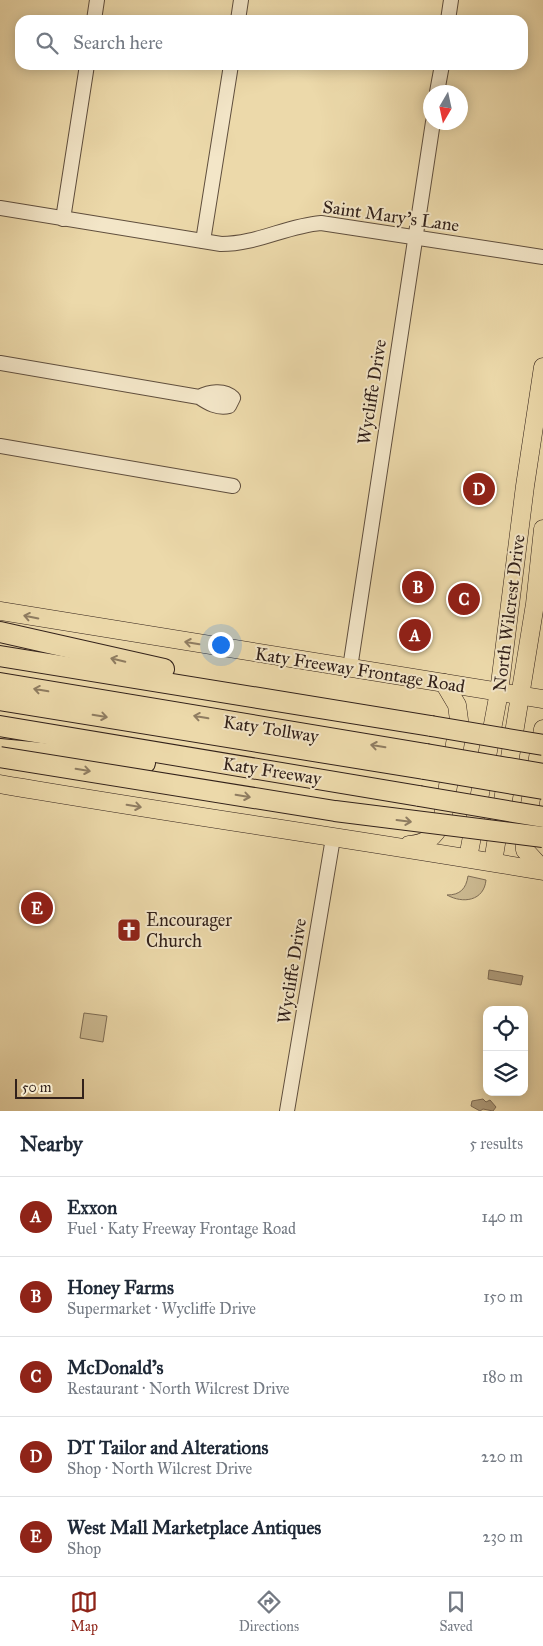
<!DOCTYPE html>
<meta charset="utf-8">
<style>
:root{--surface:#fff;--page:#f6f6f7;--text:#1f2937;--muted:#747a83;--line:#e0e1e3;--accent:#8f2418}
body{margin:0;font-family:"IM FELL Great Primer",serif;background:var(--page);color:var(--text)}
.controls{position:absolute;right:15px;bottom:15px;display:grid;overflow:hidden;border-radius:10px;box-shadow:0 2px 12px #0003}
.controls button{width:45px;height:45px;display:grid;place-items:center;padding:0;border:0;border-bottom:1px solid var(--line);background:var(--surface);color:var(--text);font:25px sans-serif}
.compass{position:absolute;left:423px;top:85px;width:45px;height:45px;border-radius:50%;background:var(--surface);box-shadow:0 2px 12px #0003;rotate:189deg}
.scale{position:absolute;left:15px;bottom:12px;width:69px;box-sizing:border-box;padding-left:5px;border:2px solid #32211a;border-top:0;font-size:14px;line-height:18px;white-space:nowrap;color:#32211a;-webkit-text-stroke:4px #f3e6c8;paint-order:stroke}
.you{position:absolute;left:220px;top:644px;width:18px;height:18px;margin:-12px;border:4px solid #fff;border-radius:50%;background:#1a73e8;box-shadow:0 0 0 8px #1a73e833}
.badge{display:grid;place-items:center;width:32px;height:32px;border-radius:50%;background:var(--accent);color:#fff;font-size:16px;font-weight:700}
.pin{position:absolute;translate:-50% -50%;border:2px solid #fff;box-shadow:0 1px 5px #0006}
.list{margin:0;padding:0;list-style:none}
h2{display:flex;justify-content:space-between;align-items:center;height:65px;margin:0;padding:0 20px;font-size:21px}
h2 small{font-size:16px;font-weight:400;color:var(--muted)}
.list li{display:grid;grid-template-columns:32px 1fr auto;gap:15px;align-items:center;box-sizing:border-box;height:80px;padding:0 20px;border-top:1px solid var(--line)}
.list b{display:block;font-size:19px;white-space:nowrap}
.list p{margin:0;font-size:16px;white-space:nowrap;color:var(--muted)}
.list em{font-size:16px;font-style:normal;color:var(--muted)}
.icon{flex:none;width:28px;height:28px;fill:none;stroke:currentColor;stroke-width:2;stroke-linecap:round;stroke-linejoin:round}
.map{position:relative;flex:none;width:543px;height:1111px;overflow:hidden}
.search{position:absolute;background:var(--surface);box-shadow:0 2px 12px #0003;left:15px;right:15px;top:15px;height:55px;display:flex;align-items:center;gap:12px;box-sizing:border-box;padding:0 18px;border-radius:15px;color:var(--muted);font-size:19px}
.sheet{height:465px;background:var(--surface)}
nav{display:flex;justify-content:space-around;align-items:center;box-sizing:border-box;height:70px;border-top:1px solid var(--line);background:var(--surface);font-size:14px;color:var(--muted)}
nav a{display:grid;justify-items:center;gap:2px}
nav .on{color:var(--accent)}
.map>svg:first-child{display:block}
.green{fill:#ccba92;stroke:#7f6e56}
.water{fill:#ad9a79;stroke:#7c6a53}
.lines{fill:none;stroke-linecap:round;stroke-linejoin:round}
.minor-casing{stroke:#604f3e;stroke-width:16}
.major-casing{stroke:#32211a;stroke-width:19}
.highway-casing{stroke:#32211a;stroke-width:22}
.minor{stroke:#f3e6c8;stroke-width:14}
.major{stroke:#ecd9aa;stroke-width:18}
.highway{stroke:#ecd9aa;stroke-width:20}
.highway-bridge-casing{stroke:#32211a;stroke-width:22;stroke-linecap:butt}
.highway-bridge{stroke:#ecd9aa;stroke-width:20}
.oneway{stroke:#8f7d62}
.labels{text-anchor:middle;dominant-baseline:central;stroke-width:4;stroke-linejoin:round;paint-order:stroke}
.street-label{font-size:18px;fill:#32211a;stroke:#f3e6c8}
.poi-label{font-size:18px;fill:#32211a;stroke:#f3e6c8;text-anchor:start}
</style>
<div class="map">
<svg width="543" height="1111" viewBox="0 0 543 1111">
<rect width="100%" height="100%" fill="#ecd9aa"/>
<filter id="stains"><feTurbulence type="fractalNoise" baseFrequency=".004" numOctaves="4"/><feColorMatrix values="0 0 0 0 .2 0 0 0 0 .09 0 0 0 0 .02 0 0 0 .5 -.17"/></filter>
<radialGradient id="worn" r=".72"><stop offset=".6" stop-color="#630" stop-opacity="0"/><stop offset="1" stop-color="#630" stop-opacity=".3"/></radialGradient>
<g class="green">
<path d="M468 876 486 880C484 901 463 904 447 895 460 895 466 889 468 876Z"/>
<polygon points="84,1013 107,1016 103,1042 80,1038"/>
</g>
<g class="water">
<polygon points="489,970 523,976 521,985 488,979"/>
<polygon points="483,1099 486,1102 490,1100 496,1107 493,1111 483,1109 480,1111 471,1106 472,1101"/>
</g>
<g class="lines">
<g class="minor-casing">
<g id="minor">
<polyline points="94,20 97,0"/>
<polyline points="238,20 241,0"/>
<polyline points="448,20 451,0"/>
<polyline points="437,92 442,65"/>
<path d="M0 208 221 244C257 244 286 226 321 223L543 257"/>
<polyline points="63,219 87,65"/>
<polyline points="203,241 231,65"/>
<path d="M0 363 199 397C208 403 218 409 229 406L233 398C224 389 209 392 199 397"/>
<polyline points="0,446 233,486"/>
<polyline points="350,668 433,122"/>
<polyline points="287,1111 333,838"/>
</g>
</g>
<g class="major-casing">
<g id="major">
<polyline points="0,611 543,699"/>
<polyline points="543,729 524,839 525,850 543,870"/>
<path d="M0 784C181 815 362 840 543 871"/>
<path d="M409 845C427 843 434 838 442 822L459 720 457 705 444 683"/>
<polyline points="468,858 499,692 525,486 543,367"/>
<polyline points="493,862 535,604 543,529"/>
</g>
</g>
<g class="highway-casing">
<g id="highway">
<polyline points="0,632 164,669"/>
<polyline points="0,656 431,726"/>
<polyline points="0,683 426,754"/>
<polyline points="0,700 424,769"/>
<polyline points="0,726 419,796"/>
<polyline points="0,749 145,763"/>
</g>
</g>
<use href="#minor" class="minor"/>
<use href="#major" class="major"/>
<use href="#highway" class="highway"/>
<g class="highway-bridge-casing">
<g id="highway-bridge">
<polyline points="431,726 543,745"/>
<polyline points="426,754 543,774"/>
<polyline points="0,757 335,811 543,837"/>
<polyline points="424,769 543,789"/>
<polyline points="419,796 543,817"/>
</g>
</g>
<use href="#highway-bridge" class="highway-bridge"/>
</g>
<defs><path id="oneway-shaft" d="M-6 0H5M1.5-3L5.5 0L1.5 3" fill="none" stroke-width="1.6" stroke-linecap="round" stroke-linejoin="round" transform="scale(1.25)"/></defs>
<g class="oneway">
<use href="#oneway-shaft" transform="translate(31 617) rotate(-169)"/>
<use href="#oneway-shaft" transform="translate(192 643) rotate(-171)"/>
<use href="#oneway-shaft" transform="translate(118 660) rotate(-167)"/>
<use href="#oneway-shaft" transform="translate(41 690) rotate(-170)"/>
<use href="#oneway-shaft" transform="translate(100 716) rotate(9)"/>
<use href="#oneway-shaft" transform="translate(201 717) rotate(-170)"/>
<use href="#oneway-shaft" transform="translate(378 746) rotate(-171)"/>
<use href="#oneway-shaft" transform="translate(83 770) rotate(9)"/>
<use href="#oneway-shaft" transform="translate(243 796) rotate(9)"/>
<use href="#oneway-shaft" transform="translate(134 806) rotate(9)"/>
<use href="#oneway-shaft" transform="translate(404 821) rotate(7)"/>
</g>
<defs>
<g id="church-square" transform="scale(1.25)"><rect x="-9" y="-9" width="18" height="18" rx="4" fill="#8f2418" stroke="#f3e6c8"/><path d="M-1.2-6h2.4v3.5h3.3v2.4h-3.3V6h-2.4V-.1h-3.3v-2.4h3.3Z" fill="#fff"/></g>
</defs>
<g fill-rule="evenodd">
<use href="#church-square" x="129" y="930"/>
</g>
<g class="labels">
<g class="street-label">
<text transform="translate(391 216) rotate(8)">Saint Mary's Lane</text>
<text transform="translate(372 392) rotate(-81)">Wycliffe Drive</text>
<text transform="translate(509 613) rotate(-83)">North Wilcrest Drive</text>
<text transform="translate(360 670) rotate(9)">Katy Freeway Frontage Road</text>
<text transform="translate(271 729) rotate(9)">Katy Tollway</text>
<text transform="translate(272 771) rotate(9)">Katy Freeway</text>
<text transform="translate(292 971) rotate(-81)">Wycliffe Drive</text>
</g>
<g class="poi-label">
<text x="146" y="920">Encourager<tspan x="146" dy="21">Church</tspan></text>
</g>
</g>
<rect width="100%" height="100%" filter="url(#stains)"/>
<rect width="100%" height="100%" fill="url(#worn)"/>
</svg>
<div class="controls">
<button><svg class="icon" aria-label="locate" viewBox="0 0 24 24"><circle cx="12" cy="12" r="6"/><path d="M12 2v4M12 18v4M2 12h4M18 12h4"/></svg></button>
<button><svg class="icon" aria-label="layers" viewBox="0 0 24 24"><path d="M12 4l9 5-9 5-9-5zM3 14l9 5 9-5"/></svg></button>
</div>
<svg class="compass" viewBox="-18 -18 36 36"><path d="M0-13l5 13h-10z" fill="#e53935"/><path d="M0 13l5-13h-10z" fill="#747a83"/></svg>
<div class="scale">50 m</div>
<div class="you"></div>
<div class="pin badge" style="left:415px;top:635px">A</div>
<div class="pin badge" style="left:418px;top:587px">B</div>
<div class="pin badge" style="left:464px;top:599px">C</div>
<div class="pin badge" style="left:479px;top:489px">D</div>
<div class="pin badge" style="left:37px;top:908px">E</div>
<div class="search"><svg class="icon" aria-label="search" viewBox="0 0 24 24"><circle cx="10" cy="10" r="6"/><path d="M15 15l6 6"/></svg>Search here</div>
</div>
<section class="sheet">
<h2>Nearby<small>5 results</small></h2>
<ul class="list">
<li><span class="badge">A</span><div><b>Exxon</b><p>Fuel · Katy Freeway Frontage Road</p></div><em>140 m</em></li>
<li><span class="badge">B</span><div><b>Honey Farms</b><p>Supermarket · Wycliffe Drive</p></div><em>150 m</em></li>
<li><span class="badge">C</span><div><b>McDonald's</b><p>Restaurant · North Wilcrest Drive</p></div><em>180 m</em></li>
<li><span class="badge">D</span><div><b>DT Tailor and Alterations</b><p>Shop · North Wilcrest Drive</p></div><em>220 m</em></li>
<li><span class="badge">E</span><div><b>West Mall Marketplace Antiques</b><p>Shop</p></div><em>230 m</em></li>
</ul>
</section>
<nav>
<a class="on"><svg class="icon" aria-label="map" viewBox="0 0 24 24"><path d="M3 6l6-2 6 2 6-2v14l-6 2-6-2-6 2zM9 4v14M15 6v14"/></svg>Map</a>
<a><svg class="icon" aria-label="directions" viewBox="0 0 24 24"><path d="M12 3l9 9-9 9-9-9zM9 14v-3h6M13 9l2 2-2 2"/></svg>Directions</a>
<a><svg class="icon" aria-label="saved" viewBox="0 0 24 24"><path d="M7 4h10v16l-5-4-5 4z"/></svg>Saved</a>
</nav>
